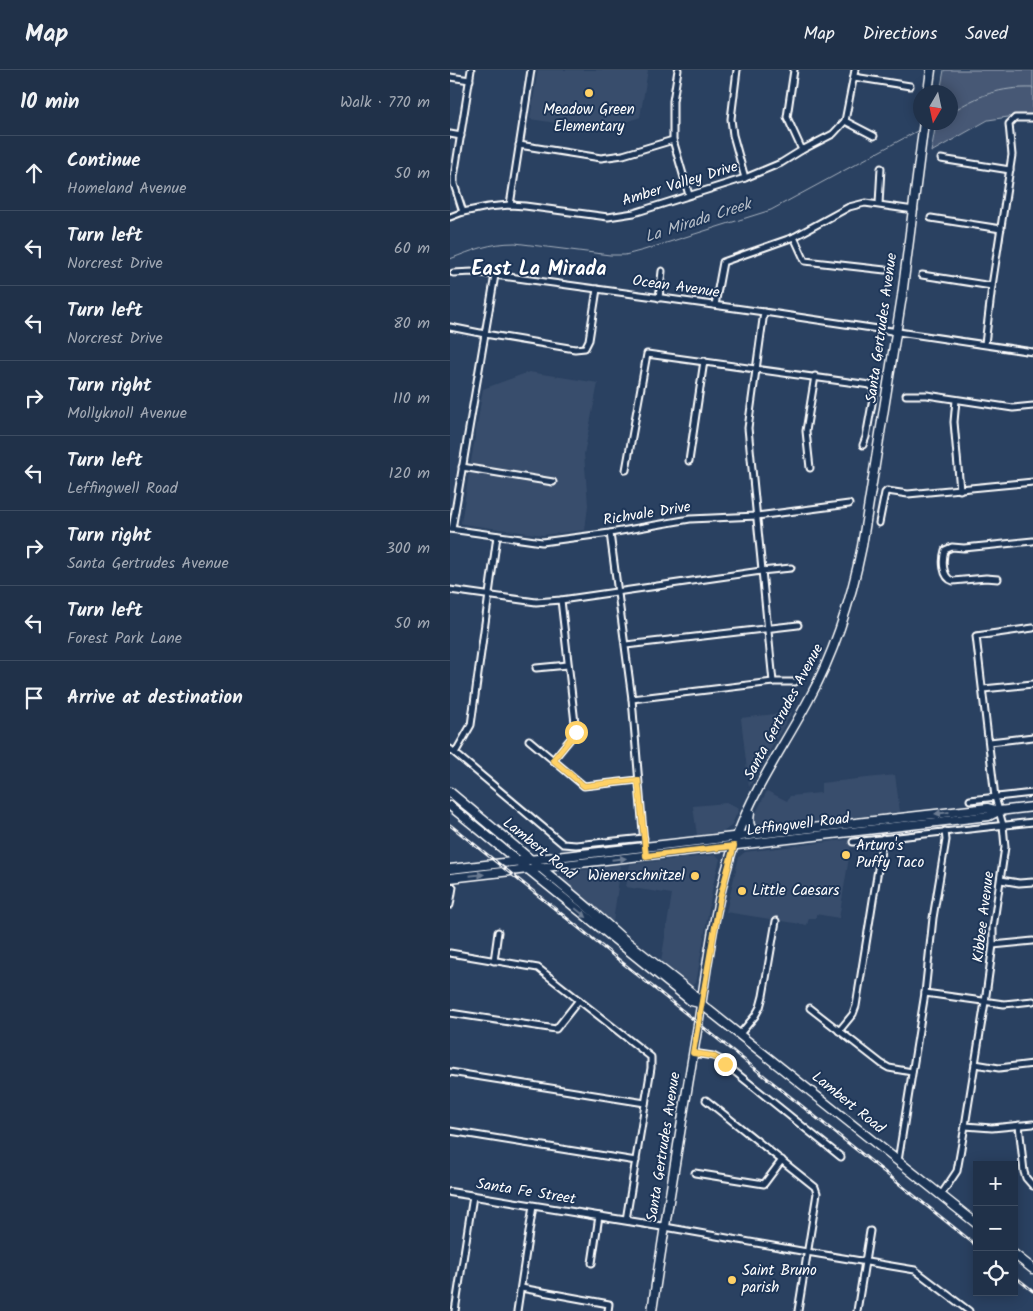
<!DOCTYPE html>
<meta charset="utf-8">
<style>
:root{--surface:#203149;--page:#283950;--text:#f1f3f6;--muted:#a2a9b4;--line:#3d4c61}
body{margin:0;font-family:Kalam,sans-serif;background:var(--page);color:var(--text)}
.controls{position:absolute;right:15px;bottom:15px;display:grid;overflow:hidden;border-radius:0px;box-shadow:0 2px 12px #0003}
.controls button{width:45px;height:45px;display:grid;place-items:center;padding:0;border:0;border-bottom:1px solid var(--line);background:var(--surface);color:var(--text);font:25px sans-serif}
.compass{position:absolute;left:463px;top:15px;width:45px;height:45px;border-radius:50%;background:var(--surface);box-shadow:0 2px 12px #0003;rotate:189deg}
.stop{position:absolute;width:15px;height:15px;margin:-11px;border:4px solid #ffd166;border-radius:50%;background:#fff}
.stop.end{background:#ffd166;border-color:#fff;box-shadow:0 1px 5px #0008}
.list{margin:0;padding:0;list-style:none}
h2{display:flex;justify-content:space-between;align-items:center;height:65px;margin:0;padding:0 20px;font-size:21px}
h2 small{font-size:16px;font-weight:400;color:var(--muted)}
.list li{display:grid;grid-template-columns:32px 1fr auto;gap:15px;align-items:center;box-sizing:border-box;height:75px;padding:0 20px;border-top:1px solid var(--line)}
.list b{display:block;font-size:19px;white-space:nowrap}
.list p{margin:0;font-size:16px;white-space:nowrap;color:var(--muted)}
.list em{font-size:16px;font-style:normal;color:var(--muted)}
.icon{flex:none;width:28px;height:28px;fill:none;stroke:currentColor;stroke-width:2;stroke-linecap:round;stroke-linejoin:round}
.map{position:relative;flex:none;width:583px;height:1241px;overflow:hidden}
header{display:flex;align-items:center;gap:30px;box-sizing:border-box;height:70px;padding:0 25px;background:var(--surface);border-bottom:1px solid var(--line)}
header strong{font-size:24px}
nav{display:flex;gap:28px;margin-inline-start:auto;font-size:18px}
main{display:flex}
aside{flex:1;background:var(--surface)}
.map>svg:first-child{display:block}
.built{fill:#394e6c}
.green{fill:#465975;stroke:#a2acba}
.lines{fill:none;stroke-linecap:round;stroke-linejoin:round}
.stream{stroke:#a7b1be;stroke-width:1}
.minor-casing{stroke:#fff;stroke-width:9}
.tertiary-casing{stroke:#fff;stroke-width:10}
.secondary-casing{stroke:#fff;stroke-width:11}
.minor{stroke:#1d3557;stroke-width:5}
.tertiary{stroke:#1d3557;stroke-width:6}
.secondary{stroke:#1d3557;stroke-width:8}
.rail-casing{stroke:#fff;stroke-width:3}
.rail{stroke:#1d3557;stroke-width:1;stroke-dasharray:4;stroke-linecap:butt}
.oneway{fill:#6c7c92}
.route{stroke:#ffd166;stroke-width:6}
.poi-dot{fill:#ffd166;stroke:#1d3557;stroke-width:2}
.labels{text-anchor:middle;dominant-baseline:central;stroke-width:4;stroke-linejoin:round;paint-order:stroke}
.poi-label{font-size:15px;fill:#fff;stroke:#1d3557;text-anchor:start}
.street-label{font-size:15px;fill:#fff;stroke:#1d3557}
.water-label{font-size:16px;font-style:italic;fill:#b6bec8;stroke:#1d3557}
.district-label{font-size:20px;font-weight:bold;fill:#fff;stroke:#1d3557}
</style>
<header>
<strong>Map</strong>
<nav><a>Map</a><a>Directions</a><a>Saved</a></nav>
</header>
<main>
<aside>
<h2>10 min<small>Walk · 770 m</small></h2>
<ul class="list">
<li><svg class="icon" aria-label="ahead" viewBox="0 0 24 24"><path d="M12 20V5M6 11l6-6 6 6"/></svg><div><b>Continue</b><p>Homeland Avenue</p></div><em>50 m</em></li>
<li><svg class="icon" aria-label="left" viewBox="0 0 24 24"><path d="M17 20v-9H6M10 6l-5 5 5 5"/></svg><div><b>Turn left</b><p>Norcrest Drive</p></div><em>60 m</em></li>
<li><svg class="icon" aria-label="left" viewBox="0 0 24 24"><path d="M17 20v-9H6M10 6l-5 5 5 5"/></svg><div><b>Turn left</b><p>Norcrest Drive</p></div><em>80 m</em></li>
<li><svg class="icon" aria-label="right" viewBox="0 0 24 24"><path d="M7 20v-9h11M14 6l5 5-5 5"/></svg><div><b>Turn right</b><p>Mollyknoll Avenue</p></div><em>110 m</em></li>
<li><svg class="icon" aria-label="left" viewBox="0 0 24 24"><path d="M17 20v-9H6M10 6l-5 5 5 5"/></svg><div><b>Turn left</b><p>Leffingwell Road</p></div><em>120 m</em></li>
<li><svg class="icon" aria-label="right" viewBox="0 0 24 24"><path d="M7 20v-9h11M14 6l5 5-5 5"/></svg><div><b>Turn right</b><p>Santa Gertrudes Avenue</p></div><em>300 m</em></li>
<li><svg class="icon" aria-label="left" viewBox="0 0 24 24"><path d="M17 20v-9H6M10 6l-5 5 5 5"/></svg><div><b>Turn left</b><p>Forest Park Lane</p></div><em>50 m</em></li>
<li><svg class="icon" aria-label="arrive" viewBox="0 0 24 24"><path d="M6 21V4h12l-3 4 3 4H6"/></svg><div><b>Arrive at destination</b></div></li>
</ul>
</aside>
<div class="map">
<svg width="583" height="1241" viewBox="0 0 583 1241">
<rect width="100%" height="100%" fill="#2a4161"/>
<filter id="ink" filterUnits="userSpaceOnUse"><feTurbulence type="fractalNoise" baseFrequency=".02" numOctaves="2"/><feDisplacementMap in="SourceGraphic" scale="10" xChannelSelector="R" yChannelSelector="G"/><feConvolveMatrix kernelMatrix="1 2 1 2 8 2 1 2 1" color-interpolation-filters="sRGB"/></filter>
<g filter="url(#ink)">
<g class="built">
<polygon points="88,0 198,0 190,47 159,58 120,53 120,55 80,49"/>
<polygon points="79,302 148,313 134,384 138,435 135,460 93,465 13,454 11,453 33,319"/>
<polygon points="342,642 299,717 291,648"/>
<polygon points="445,705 450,742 307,758 303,755 302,751 317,721 337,731 340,726 371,723 371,713"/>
<polygon points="277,733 289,739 281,756 273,762 247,765 243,736"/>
<polygon points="402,769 389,848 366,844 366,848 359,848 357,855 276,842 289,787 295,782"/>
<polygon points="266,785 270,789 263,815 246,913 240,916 211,892 222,824 176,817 180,794"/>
<polygon points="171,795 163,852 113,811 116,802"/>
</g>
<polygon class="green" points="494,0 583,0 583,47 565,46 538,50 481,82 486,53 500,52 500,22 490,22"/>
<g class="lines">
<g class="stream">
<path d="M500 43C529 25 549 17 583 18"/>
<polyline points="477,56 483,52"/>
<path d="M0 189C23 180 40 173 65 173L160 185H175L194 180 321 140 469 60"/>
</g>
<g class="minor-casing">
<g id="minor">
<polyline points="228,0 223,31 223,70 239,125"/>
<polyline points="287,0 281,49 283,65 295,108"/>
<polyline points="344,0 337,47 352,80"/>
<polyline points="0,7 20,10"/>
<polyline points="404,7 460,16"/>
<polyline points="395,51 405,0"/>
<polyline points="395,51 424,66"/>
<polyline points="0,64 11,66"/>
<polyline points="69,75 151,88 173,85 223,70"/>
<polyline points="491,89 560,100"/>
<polyline points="429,134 431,98"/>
<polyline points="60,135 81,0"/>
<polyline points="13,142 4,114 4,107 21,0"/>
<polyline points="0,147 13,142 38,137 60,135 75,136 158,147 184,143 295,108 331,93 352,80 383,64 395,51"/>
<polyline points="481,148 551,159"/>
<polyline points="344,167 355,191 435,200"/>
<polyline points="3,203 23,202 314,242 583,282"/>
<polyline points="472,205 542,216"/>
<polyline points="209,228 212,201"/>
<polyline points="265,235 273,192 344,167 399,137 415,133 464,140"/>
<polyline points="314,242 298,358 323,612"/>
<polyline points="0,257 35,264 125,279 135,278 139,270 147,219"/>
<polyline points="535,274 542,216 562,85 559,54 565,48 583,48"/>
<polyline points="456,325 477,325 563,338 583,336"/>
<polyline points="506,330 504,352 510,420"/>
<polyline points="239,391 254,291"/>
<polyline points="12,397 103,412"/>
<polyline points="360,398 356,361 365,306"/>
<polyline points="176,400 197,284 420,315 423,318 424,323 416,367 413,375"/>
<polyline points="429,453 435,423 437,421 458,424 583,412"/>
<polyline points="0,459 92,472 160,463 240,449 307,446 399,434"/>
<polyline points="2,459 45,205"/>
<polyline points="160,463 182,629 195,786"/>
<path d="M548 509 536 508 503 511C492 508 492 490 495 480L502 477 514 478 583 471"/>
<polyline points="0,520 86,532 111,530 311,501 341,498"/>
<polyline points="176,575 348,555"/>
<polyline points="86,598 118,595"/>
<polyline points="533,619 583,614"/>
<polyline points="182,629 323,612 345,612"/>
<polyline points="79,670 134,716 188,710"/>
<polyline points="540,672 583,667"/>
<polyline points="0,679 113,774 126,775 194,768"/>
<polyline points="5,683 21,655 47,466"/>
<polyline points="103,690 126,662 111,530"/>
<polyline points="520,730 583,723"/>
<polyline points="403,772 583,752"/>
<polyline points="551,810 569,813 583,812"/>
<polyline points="0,817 3,817 0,835"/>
<polyline points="543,875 583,871"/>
<polyline points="0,883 88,898 201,987 201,998 176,1150"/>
<polyline points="44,891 48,862"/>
<polyline points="475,923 554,934 583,931"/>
<polyline points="360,938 432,994 439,998 462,1002"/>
<polyline points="0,943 106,959 129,930"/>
<polyline points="389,961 403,944 406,936 433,768"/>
<polyline points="290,964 305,946 310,937 313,926 326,851"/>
<polyline points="243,983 263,986 269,989 391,1087"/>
<polyline points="525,994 549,998 583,994"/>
<polyline points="0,1002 195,1033"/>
<polyline points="256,1030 365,1117 367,1123 348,1241"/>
<polyline points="569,1055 574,1102 576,1108 583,1116"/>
<polyline points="515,1056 542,1058 583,1054"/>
<polyline points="0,1061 186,1091"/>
<polyline points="448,1091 475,923 483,848 496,770 495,761"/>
<polyline points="245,1103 314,1114 332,1090"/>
<polyline points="491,1125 507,1101 515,1056 535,932 543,875 543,858 555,777 553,755 545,727 526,566 583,558"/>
<polyline points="215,1157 357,1182 465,1200 519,1241"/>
<polyline points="142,1193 149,1146"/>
<polyline points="71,1218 159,1234 158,1241"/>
<polyline points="5,1241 23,1126"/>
<polyline points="67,1241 83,1136"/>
<polyline points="407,1241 420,1161"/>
</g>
</g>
<g class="tertiary-casing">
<polyline id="tertiary" points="0,1122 215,1157"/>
</g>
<g class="secondary-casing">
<g id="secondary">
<polyline points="478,22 481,0"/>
<polyline points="0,722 141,840 171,867 242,923 251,934 527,1154"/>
<polyline points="0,736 241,931 249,933"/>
<path d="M300 743C298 753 299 761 310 763"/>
<polyline points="0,799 538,738 549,741 583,737"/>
<polyline points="0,808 539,746 549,741"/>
<polyline points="564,1184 583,1199"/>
<path d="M202 1241C216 1146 232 1050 248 955 258 892 265 827 287 766 304 718 334 676 358 631 385 582 401 531 412 476L452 226 474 52"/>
</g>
</g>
<use href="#minor" class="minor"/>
<use href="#tertiary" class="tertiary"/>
<use href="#secondary" class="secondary"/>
<g class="rail-casing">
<g id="rail">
<polyline points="0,755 527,1176"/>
<polyline points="564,1206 583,1221"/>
</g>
</g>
<use href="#rail" class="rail"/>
</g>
<defs><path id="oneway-solid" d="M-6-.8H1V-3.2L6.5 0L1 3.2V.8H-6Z" transform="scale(1.25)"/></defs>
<g class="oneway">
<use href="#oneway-solid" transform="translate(492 743) rotate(173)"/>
<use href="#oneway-solid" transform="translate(169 789) rotate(-6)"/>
<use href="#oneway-solid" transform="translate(27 805) rotate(-6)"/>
<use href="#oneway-solid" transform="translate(131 843) rotate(39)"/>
</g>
</g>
<g class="lines" filter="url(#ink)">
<polyline class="route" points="126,662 103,690 134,716 188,710 196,786 284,776 270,828 243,983 263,986 275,994"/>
</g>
<g class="poi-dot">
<circle cx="139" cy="23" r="5"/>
<circle cx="396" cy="785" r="5"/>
<circle cx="245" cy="806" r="5"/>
<circle cx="292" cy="821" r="5"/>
<circle cx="282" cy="1210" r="5"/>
</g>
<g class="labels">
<g class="poi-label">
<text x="139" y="40" text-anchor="middle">Meadow Green<tspan x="139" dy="17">Elementary</tspan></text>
<text x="406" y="776">Arturo's<tspan x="406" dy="17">Puffy Taco</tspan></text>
<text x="235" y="806" text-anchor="end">Wienerschnitzel</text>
<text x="302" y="821">Little Caesars</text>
<text x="292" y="1201">Saint Bruno<tspan x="292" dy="17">parish</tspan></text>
</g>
<g class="street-label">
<text transform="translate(230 114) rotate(-17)">Amber Valley Drive</text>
<text transform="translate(226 217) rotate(8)">Ocean Avenue</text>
<text transform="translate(432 258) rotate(-82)">Santa Gertrudes Avenue</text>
<text transform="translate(197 444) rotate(-9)">Richvale Drive</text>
<text transform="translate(334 642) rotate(-62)">Santa Gertrudes Avenue</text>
<text transform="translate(348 755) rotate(-7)">Leffingwell Road</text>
<text transform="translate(89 779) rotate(39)">Lambert Road</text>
<text transform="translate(534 847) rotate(-83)">Kibbee Avenue</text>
<text transform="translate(398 1033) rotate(39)">Lambert Road</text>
<text transform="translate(214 1077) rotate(-81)">Santa Gertrudes Avenue</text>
<text transform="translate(76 1122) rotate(9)">Santa Fe Street</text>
</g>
<g class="water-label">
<text transform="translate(248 151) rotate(-18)">La Mirada Creek</text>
</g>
<g class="district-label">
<text x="89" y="200">East La Mirada</text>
</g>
</g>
</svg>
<div class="controls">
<button>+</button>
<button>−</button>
<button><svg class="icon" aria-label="locate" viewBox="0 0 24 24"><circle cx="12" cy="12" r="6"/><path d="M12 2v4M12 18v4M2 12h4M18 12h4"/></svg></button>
</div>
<svg class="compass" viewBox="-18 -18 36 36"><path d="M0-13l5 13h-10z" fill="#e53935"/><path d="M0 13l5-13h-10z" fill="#a2a9b4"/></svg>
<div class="stop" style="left:126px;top:662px"></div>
<div class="stop end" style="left:275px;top:994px"></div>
</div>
</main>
